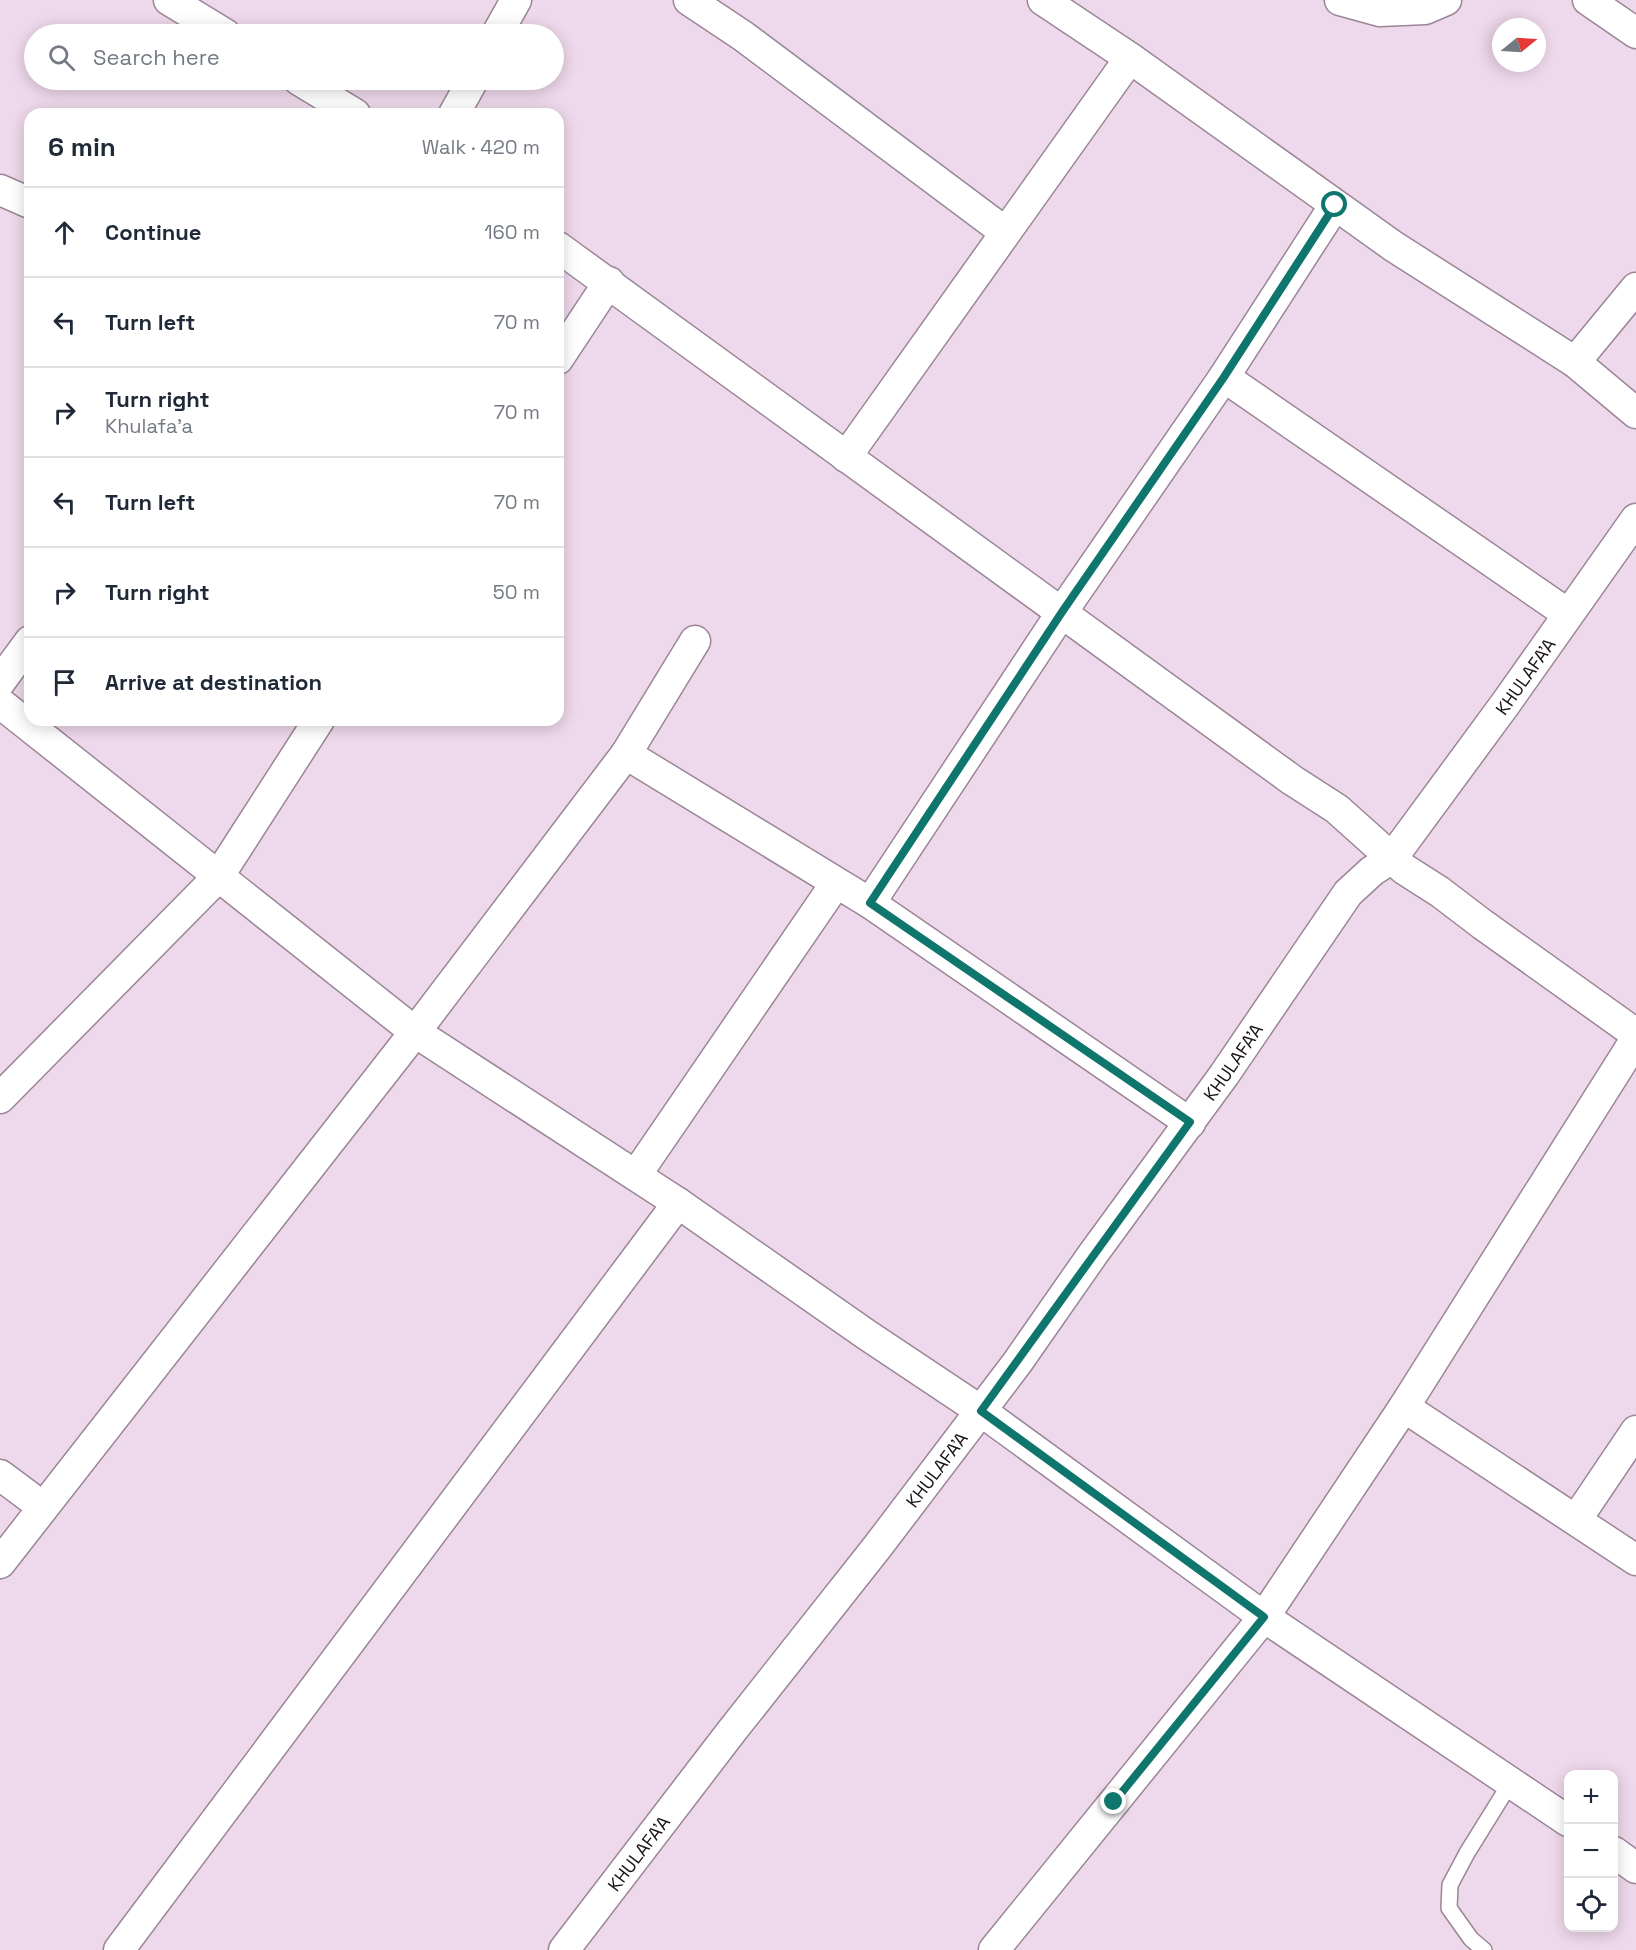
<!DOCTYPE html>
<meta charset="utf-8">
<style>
:root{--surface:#fff;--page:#f2f2f3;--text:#1f2937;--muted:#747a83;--line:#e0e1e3}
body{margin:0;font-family:"Space Grotesk",sans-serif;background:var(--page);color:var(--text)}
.controls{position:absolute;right:18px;bottom:18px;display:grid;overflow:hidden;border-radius:12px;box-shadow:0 3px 15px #0003}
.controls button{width:54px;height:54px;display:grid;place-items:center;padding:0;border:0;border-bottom:2px solid var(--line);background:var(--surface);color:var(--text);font:30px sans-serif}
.compass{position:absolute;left:1492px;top:18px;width:54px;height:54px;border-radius:50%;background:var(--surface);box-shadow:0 3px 15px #0003;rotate:72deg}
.stop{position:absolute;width:18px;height:18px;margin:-14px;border:4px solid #0f766e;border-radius:50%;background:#fff}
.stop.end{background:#0f766e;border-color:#fff;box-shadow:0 2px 6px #0008}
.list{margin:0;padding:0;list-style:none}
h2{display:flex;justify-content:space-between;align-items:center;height:78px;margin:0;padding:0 24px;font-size:26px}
h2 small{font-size:20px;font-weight:400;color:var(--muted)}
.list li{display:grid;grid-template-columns:39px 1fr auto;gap:18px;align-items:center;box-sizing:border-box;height:90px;padding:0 24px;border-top:2px solid var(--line)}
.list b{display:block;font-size:22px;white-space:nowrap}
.list p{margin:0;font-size:20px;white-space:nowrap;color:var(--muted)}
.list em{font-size:20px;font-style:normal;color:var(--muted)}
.icon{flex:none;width:33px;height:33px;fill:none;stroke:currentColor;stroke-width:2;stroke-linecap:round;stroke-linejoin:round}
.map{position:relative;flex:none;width:1636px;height:1950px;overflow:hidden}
.search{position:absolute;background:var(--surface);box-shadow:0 3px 15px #0003;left:24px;top:24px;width:540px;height:66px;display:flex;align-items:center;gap:15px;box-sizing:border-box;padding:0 21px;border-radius:33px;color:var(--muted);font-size:22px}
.panel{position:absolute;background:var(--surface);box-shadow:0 3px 15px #0003;left:24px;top:108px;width:540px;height:618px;border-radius:18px}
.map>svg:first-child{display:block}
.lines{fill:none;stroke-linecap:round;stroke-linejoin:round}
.lane-casing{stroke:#9a8697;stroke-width:18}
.street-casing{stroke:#9a8697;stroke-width:33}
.lane{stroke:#fff;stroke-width:15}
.street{stroke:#fff;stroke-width:30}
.route{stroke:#0f766e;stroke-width:8}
.labels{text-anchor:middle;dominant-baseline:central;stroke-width:5;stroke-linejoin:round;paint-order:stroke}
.street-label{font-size:18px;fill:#1b131a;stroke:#fbe5f8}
</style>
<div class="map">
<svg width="1636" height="1950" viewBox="0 0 1636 1950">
<rect width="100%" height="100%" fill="#eed8eb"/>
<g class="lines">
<g class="lane-casing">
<polyline id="lane" points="1484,1950 1471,1939 1449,1908 1450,1885 1467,1853 1511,1782"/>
</g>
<g class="street-casing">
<g id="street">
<polyline points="169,0 225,34"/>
<polyline points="689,0 743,36 1005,232"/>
<polyline points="1043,0 1130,58 1393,246 1575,362 1636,413"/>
<polyline points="1340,0 1380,11 1425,9 1446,0"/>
<polyline points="1588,0 1636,33"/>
<polyline points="497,34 516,0"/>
<polyline points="299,80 355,114"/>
<polyline points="454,114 473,80"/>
<polyline points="0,190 30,203"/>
<polyline points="558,247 1292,780 1337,809 1404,869 1440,892 1482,924 1636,1034"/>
<polyline points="558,359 609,282"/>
<polyline points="1575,362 1636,288"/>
<polyline points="1224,377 1568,614"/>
<polyline points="846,457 1130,58"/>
<polyline points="0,682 30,641"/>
<polyline points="0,703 415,1032 678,1203 867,1335 981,1411 1264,1617 1568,1821"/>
<polyline points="626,754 870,903 1190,1123"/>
<polyline points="870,903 1062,612 1224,377 1335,205"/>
<polyline points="0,1098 218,877 319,720"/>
<polyline points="636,1175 836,883"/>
<polyline points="1404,1407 1636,1560"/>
<polyline points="0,1475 43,1507"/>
<polyline points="1576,1520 1636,1431"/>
<polyline points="0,1563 415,1032 626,754 695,641"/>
<polyline points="1614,1852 1636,1868"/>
<polyline points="119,1950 678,1203"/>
<path id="s1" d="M564 1950 731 1732 878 1546 1017 1363 1093 1254 1224 1075 1348 893 1372 871 1392 858 1506 703 1636 519"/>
<polyline points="994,1950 1264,1617 1404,1407 1636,1039"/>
</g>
</g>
<use href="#lane" class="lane"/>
<use href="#street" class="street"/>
</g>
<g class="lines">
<polyline class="route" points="1114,1802 1264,1617 981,1411 1190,1122 870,903 1062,612 1224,377 1335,205"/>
</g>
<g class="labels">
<g class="street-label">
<text stroke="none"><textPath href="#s1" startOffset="1598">KHULAFA'A</textPath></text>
<text stroke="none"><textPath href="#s1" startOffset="1112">KHULAFA'A</textPath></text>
<text stroke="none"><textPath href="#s1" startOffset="608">KHULAFA'A</textPath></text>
<text stroke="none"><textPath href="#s1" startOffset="122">KHULAFA'A</textPath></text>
</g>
</g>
</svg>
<div class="controls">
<button>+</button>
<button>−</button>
<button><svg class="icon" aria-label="locate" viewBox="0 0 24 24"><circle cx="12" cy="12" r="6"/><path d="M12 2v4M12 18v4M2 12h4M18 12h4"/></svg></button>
</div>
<svg class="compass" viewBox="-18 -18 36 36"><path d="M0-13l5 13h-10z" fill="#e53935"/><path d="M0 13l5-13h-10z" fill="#747a83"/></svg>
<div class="stop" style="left:1335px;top:205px"></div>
<div class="stop end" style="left:1114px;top:1802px"></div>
<div class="search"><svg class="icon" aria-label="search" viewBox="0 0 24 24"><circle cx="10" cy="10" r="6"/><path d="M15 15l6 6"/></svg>Search here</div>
<section class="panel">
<h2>6 min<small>Walk · 420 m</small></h2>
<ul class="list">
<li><svg class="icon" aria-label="ahead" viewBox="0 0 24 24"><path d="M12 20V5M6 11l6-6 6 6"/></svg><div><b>Continue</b></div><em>160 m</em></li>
<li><svg class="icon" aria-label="left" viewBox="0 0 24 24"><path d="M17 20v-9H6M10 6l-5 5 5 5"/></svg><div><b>Turn left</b></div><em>70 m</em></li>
<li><svg class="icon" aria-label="right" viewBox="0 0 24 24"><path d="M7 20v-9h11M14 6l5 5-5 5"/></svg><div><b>Turn right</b><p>Khulafa'a</p></div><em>70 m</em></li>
<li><svg class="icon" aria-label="left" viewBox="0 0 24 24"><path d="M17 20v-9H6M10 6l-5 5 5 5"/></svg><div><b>Turn left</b></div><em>70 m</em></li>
<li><svg class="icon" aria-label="right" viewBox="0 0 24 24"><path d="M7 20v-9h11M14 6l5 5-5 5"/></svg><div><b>Turn right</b></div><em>50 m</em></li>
<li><svg class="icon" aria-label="arrive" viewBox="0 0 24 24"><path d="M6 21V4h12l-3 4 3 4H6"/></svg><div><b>Arrive at destination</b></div></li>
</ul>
</section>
</div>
